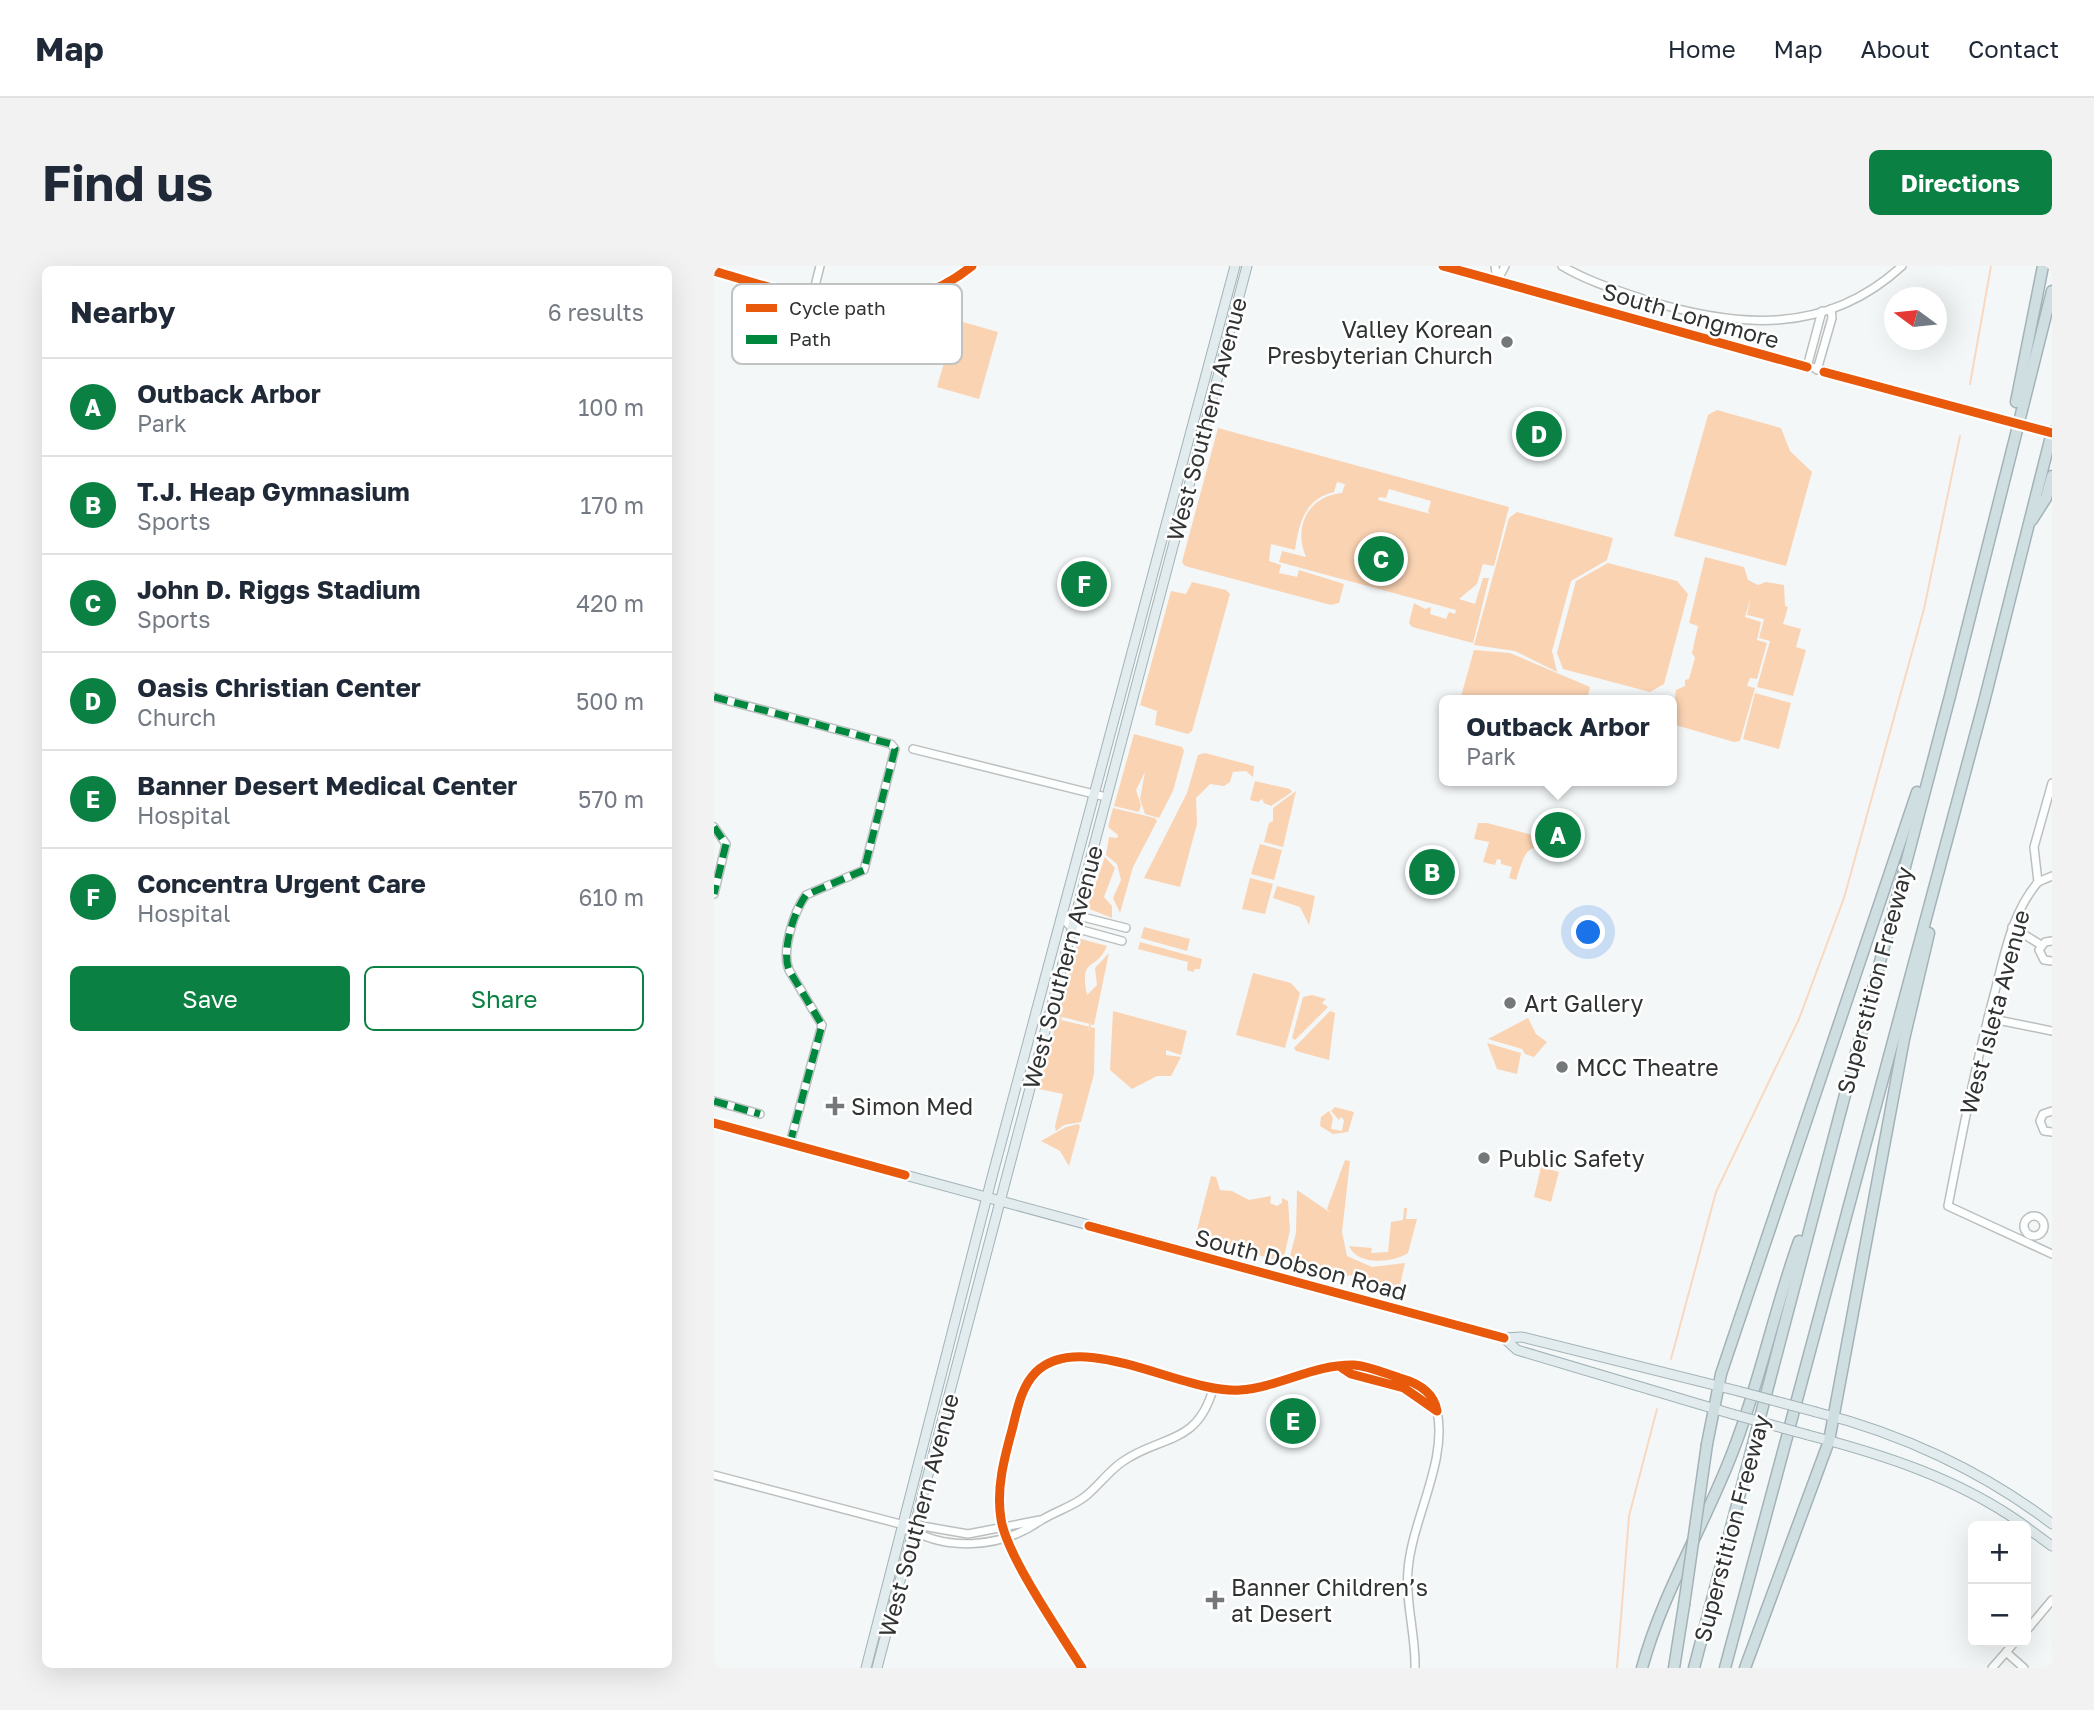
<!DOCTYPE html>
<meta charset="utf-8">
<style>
:root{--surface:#fff;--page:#f2f2f3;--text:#1f2937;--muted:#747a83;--line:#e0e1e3;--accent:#0b8043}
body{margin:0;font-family:"Golos Text",sans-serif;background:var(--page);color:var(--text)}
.controls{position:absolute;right:21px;bottom:21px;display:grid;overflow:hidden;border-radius:10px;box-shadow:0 7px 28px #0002}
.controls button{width:63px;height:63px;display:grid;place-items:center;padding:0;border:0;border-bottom:2px solid var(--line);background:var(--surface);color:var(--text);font:35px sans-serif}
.compass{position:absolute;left:1170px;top:21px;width:63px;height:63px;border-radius:50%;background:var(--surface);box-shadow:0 7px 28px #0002;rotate:285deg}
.you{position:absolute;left:875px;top:667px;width:24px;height:24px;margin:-18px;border:5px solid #fff;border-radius:50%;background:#1a73e8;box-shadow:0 0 0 10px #1a73e833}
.badge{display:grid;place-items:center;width:46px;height:46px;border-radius:50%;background:var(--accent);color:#fff;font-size:23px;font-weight:700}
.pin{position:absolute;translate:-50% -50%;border:4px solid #fff;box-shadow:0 2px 7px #0006}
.popup{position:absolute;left:725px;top:429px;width:238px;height:91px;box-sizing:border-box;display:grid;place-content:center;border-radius:10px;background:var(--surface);filter:drop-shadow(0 2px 5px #0005);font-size:23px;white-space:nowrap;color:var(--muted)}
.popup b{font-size:26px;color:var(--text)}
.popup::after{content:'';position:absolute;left:50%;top:100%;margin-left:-14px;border:14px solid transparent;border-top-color:var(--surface)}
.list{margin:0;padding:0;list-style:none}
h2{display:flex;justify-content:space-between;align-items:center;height:91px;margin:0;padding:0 28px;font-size:30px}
h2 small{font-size:23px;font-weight:400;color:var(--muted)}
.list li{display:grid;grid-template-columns:46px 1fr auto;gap:21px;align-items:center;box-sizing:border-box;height:98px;padding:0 28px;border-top:2px solid var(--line)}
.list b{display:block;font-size:26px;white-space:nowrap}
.list p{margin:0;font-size:23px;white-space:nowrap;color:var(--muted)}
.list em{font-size:23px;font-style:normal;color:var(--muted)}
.actions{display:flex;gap:14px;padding:21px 28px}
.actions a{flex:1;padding:16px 0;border:2px solid var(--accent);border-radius:10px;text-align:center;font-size:24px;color:var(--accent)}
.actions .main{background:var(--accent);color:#fff}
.map{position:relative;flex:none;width:1338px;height:1402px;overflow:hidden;border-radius:10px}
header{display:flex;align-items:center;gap:42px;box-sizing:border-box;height:98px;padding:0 35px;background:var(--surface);border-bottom:2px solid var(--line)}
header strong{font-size:33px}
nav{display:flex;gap:38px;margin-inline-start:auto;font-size:24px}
.intro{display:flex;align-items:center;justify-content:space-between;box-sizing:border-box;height:168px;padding:0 42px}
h1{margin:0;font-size:49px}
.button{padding:18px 32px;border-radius:10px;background:var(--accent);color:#fff;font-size:24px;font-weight:700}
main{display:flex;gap:42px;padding:0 42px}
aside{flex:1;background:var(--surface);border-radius:10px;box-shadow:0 7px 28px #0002}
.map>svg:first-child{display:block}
.green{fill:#fad3b3;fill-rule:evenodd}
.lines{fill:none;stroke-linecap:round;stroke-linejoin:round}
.stream{stroke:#f8d9c0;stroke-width:2}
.minor-casing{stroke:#bcbfbf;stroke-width:10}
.major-casing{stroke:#a2b3b7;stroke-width:11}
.highway-casing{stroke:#a2b3b7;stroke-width:13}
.minor{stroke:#fdfefe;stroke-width:7}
.major{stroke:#e2ebed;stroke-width:9}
.highway{stroke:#cfdee1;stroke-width:10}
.minor-bridge-casing{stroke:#bcbfbf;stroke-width:10;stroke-linecap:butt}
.major-bridge-casing{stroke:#a2b3b7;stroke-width:11;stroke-linecap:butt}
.highway-bridge-casing{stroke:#a2b3b7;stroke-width:13;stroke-linecap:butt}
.minor-bridge{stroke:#fdfefe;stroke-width:7}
.major-bridge{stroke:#e2ebed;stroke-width:9}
.highway-bridge{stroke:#cfdee1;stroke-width:10}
.quiet{stroke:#00873e;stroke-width:7;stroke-dasharray:14 7;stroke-linecap:butt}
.cycleway-casing{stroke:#fff;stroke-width:13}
.cycleway{stroke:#e8590c;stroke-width:9}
.poi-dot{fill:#757878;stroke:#fff;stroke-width:2.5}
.labels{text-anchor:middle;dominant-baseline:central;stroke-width:5;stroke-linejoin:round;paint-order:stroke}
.street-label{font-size:23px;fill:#313333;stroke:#fff}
.poi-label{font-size:23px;fill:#313333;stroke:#fff;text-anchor:start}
.key{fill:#fff;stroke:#c1c2c2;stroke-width:2}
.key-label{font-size:19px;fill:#313333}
</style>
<header>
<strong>Map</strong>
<nav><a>Home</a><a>Map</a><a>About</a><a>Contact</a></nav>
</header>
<div class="intro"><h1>Find us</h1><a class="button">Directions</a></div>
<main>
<aside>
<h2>Nearby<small>6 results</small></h2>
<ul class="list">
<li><span class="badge">A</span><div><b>Outback Arbor</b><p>Park</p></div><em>100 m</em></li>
<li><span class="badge">B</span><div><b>T.J. Heap Gymnasium</b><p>Sports</p></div><em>170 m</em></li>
<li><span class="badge">C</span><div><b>John D. Riggs Stadium</b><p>Sports</p></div><em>420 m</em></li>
<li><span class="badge">D</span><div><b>Oasis Christian Center</b><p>Church</p></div><em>500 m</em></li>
<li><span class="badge">E</span><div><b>Banner Desert Medical Center</b><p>Hospital</p></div><em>570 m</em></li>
<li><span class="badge">F</span><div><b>Concentra Urgent Care</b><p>Hospital</p></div><em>610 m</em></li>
</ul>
<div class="actions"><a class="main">Save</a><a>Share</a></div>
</aside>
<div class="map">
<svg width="1338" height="1402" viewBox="0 0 1338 1402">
<rect width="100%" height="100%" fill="#f4f7f8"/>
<g class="green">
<polygon points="242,54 284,66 265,133 223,121"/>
<polygon points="1003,144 1067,162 1076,185 1098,206 1072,300 960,270 994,149"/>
<path d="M504 162 795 241 780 300 769 298 763 318 745 333 761 338 769 312H775L759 377 698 361 695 357 700 337 711 343 717 341 716 348 732 353 735 346 741 348 742 344 565 296 568 285 592 291C579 261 594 230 628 227L631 218 623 216 620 226C590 233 585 258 581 284L557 278 555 295 567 299 565 307 583 311 585 304 630 318 625 337 617 339 471 300 468 296ZM675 223 717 235 714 246 717 248 664 234 665 231 672 232Z"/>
<polygon points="803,246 899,272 893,294 857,315 838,385 843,406 801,385 760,379 795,252"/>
<polygon points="991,291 1030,301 1034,314 1044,319 1052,316 1070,319 1071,340 1074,341 1069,358 1087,363 1082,381 1092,384 1079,430 1043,421 1056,375 1045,372 1050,353 1033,349 1037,331 1031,351 1047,356 1043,374 1053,377 1043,413 1036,412 1033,420 1041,422 1026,475 1020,476 958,458 962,424 971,420 971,414 975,413 981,392 978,387 984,360 975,357"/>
<polygon points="894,297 963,315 974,328 950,418 936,426 849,403 843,387 862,315"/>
<polygon points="478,316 512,324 516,328 478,465 474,468 441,459 443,445 426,439 457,325 472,328"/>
<polygon points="760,384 796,387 876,421 873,434 746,434"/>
<polygon points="1041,427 1077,437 1065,483 1029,473"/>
<polygon points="420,468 468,481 470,485 459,525 445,552 431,548 426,533 431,506 422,524 427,539 425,546 400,540"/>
<polygon points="491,487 540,500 539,511 532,505 519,506 516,516 510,520 496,518 482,532 483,558 466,621 430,612 473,527 484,489"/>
<polygon points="541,515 576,523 578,526 557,540 550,537 548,533 544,536 536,534"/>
<polygon points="582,525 569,581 550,576 555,557 559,555 559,542"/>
<polygon points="399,542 441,552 443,555 419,601 406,647 399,632 407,614 403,598 392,589 395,571 403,572 404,569 394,561"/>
<path d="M764 557H773L841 575C811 584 813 580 802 614L795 612 798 601 787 598V594L783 593 781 599 769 596 775 576 760 573Z"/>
<polygon points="546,578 568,584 560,614 537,608"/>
<polygon points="391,591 401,602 390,631 398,640 398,652 373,642"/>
<polygon points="536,612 559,618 551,648 528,643"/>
<polygon points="563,620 601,630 595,659 586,641 559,632"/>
<polygon points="430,661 476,673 473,685 427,672"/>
<path d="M367 673 393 680C382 706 365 690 373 729L383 719 381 702 395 687 380 759 344 750 364 675Z"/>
<polygon points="426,676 488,693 486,703 481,703 479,706 473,704 474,696 424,683"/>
<polygon points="539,707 577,717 586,727 571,782 522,769"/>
<polygon points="598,729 612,733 608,737 614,741 581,774 578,772 589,731"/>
<polygon points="399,745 473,765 467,789 452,784 452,789 467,791 457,810 443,810 418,823 396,804"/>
<polygon points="616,745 621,747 615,794 582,785 580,782"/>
<polygon points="814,752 822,768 833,776 820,791 811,788 808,783 774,773"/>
<polygon points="343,753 381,762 380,808 367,856 350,859 342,865 341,860 349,828 325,823"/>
<polygon points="773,777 807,787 803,808 783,803"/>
<polygon points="621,841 640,846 634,866 619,868 606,860 607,851 615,845 619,852 617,863 628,865 630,854 627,851 625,854 617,845"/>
<polygon points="364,858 366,860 355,900 346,885 327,875 352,861"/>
<polygon points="631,894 636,895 628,966 633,990 658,1001 691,997 685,1023 680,1026 636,1009 628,1012 574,998 582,967 583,924 617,947 613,943"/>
<polygon points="827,901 845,906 837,936 820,931"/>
<polygon points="497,910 502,911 506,924 518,925 535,934 557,930 556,937 563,940 568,937 568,932 574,935 576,964 569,996 481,971"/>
<path d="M690 942H693L692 953H703L694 987C681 996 644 1001 635 980L658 982 657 987 674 986 677 956 689 954Z"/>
</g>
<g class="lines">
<g class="stream">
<polyline points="1256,118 1277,0"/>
<polyline points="346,756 347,751"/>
<polyline points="375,764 376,758"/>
<polyline points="957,1093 1002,926 1085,753 1130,632 1210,343 1246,170"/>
<polyline points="903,1402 915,1250 943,1143"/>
</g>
<g class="minor-casing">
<g id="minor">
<polyline points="729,0 1279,151"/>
<polyline points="781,0 783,15"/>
<path d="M848 0C875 16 903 24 932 34 1023 62 1112 70 1188 0"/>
<path d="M0 5C89 31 176 66 258 0"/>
<polyline points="783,15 791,0"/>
<polyline points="98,32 106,0"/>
<polyline points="1093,101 1108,45"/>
<polyline points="1103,104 1118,52 1117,43"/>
<path d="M0 431 177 478 181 483 150 604 92 629C80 645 67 685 75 704L108 759 76 877"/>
<polyline points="199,483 392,531"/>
<path d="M1338 517 1320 581 1324 616C1298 647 1291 686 1281 725 1262 796 1248 868 1234 940L1338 988"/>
<polyline points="0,561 12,578 0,628"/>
<polyline points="1324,616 1338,610"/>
<polyline points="348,652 357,661 408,675"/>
<polyline points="348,652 361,649 412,662"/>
<polyline points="1298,661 1327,679"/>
<polyline points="1338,675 1331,676 1325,684 1330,694 1338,695"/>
<polyline points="1274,752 1338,765"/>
<polyline points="0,835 46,848"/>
<polyline points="1338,845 1329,848 1326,855 1330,865 1338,866"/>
<circle cx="1320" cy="960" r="10"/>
<path d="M0 1209 190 1259C230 1287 287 1282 326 1255 341 1245 359 1241 373 1229 385 1219 395 1205 408 1196 446 1169 483 1180 499 1123"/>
<polyline points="197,1258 254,1268 326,1254"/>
<polyline points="1312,1365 1338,1334"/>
<polyline points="1292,1386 1310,1402"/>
<path d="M368 1402C347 1368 292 1289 287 1253 282 1223 290 1193 298 1164 303 1144 307 1121 322 1106 368 1062 469 1128 526 1124 566 1121 600 1098 640 1099 655 1100 672 1108 686 1112 704 1117 720 1126 723 1145L690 1122 637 1108 628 1102"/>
<path d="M701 1402C702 1369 691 1337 694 1304 698 1253 734 1195 723 1145"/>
<polyline points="1278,1402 1301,1376"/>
</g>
</g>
<g class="major-casing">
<g id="major">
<polyline points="0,857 790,1072 808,1071 1024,1125"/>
<polyline points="790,1072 803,1084 1018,1148"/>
<path d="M1102 1146C1186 1167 1269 1205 1338 1258"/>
<path d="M1094 1169C1171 1189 1246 1213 1311 1260"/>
<polyline points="1312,1261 1338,1280"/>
<polyline points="152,1402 278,911 521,0"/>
<polyline points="163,1402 533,0"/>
</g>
</g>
<g class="highway-casing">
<g id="highway">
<polyline points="1302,136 1329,0"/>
<polyline points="1318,254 1332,232 1338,210"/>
<polyline points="993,1178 1007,1108 1203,526"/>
<path d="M928 1402C949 1325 991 1259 1019 1185 1046 1116 1060 1044 1085 975"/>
<polyline points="960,1402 970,1339"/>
<polyline points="980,1402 1236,430 1338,25"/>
<polyline points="1011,1402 1270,436 1338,166"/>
<polyline points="1031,1402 1115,1175 1190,773 1215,667"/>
</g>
</g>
<use href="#minor" class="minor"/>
<use href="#major" class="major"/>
<use href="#highway" class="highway"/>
<g class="minor-bridge-casing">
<polyline id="minor-bridge" points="1279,151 1338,167"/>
</g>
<g class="major-bridge-casing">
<g id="major-bridge">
<polyline points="1024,1125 1102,1146"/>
<polyline points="1018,1148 1094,1169"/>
</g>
</g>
<g class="highway-bridge-casing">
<polyline id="highway-bridge" points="970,1339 993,1178"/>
</g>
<use href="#minor-bridge" class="minor-bridge"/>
<use href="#major-bridge" class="major-bridge"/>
<use href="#highway-bridge" class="highway-bridge"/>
<g class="quiet">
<path d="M0 431 177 478 181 483 150 604 92 629C80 645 67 685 75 704L108 759 76 877"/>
<polyline points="0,561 12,578 0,628"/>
<polyline points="0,835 46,848"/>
</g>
<g class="cycleway-casing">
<g id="cycleway">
<polyline points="729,0 1093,101"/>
<path d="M0 5C89 31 176 66 258 0"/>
<polyline points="1110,106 1338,167"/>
<polyline points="0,857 191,909"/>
<polyline points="375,960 790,1072"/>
<path d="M368 1402C347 1368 292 1289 287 1253 282 1223 290 1193 298 1164 303 1144 307 1121 322 1106 368 1062 469 1128 526 1124 566 1121 600 1098 640 1099 655 1100 672 1108 686 1112 704 1117 720 1126 723 1145L690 1122 637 1108 628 1102"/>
</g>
</g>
<use href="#cycleway" class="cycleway"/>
</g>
<g class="poi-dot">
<circle cx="793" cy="76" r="7"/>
<circle cx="796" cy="737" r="7"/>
<circle cx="848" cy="801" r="7"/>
<path d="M117.5 829.5h7v7h7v7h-7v7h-7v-7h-7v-7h7z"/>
<circle cx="770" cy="892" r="7"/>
<path d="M497.5 1323.5h7v7h7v7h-7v7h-7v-7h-7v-7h7z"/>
</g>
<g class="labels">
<g class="street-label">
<text transform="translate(977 49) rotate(16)">South Longmore</text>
<text transform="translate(492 153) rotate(-75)">West Southern Avenue</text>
<text transform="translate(348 701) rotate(-75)">West Southern Avenue</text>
<text transform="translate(1160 714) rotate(-75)">Superstition Freeway</text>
<text transform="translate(1280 746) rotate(-75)">West Isleta Avenue</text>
<text transform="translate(587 998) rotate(15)">South Dobson Road</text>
<text transform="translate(204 1249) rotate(-75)">West Southern Avenue</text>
<text transform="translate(1017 1262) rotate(-75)">Superstition Freeway</text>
</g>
<g class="poi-label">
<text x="779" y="63" text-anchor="end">Valley Korean<tspan x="779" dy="26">Presbyterian Church</tspan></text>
<text x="810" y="737">Art Gallery</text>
<text x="862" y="801">MCC Theatre</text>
<text x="137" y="840">Simon Med</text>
<text x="784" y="892">Public Safety</text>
<text x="517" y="1321">Banner Children’s<tspan x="517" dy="26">at Desert</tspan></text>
</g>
</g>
<rect x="18" y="18" width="230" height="80" rx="10" class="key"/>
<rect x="32" y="38" width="31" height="8" fill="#e8590c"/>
<rect x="32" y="69" width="31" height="9" fill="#00873e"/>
<g class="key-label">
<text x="75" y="49">Cycle path</text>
<text x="75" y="80">Path</text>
</g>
</svg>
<div class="controls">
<button>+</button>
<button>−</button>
</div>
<svg class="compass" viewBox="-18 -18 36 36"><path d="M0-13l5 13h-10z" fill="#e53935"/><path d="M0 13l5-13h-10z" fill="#747a83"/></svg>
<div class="you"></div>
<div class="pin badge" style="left:844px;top:569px">A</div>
<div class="popup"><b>Outback Arbor</b>Park</div>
<div class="pin badge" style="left:718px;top:606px">B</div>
<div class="pin badge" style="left:667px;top:293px">C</div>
<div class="pin badge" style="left:825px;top:168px">D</div>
<div class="pin badge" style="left:579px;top:1155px">E</div>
<div class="pin badge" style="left:370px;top:318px">F</div>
</div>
</main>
